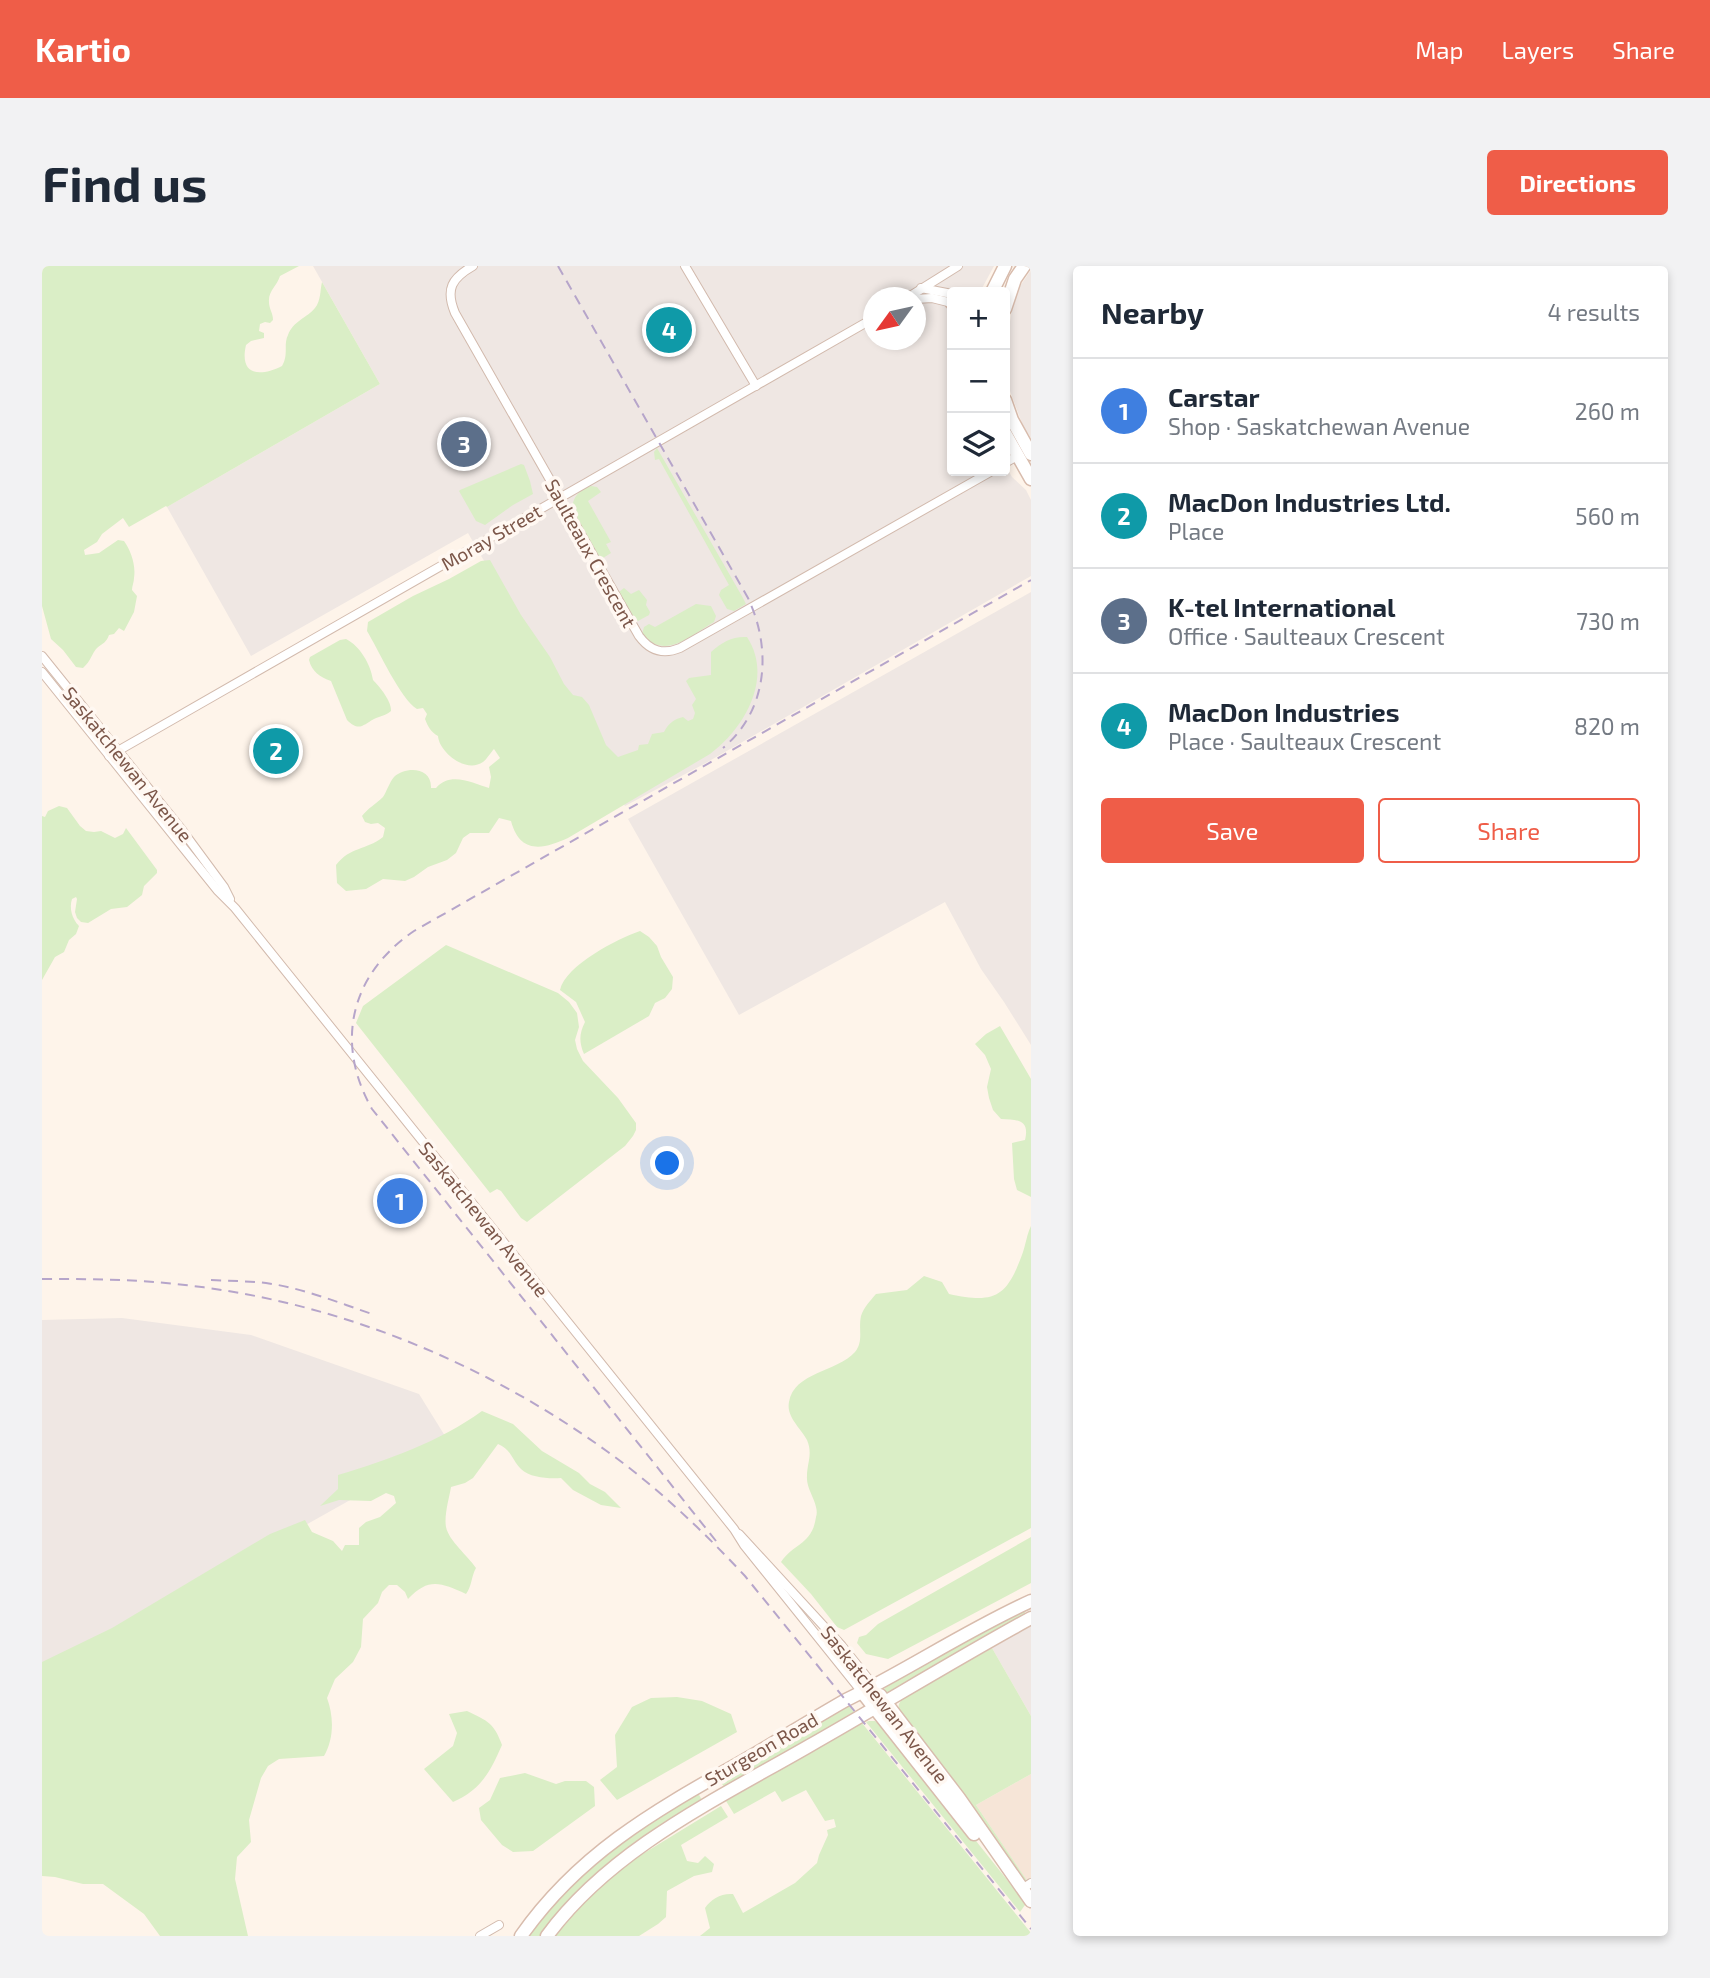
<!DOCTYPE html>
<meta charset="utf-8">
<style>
:root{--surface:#fff;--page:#f2f2f3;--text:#1f2937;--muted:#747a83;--line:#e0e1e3;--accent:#ef5d48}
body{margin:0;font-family:"Exo 2",sans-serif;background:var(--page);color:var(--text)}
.controls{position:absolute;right:21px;top:21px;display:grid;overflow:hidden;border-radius:7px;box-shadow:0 4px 10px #0003}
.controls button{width:63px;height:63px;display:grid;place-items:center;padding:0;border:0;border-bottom:2px solid var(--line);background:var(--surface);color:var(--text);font:35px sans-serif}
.compass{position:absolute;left:821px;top:21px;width:63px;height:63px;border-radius:50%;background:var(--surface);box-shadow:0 4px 10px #0003;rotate:237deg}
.you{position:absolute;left:626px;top:898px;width:24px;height:24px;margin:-18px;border:5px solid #fff;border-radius:50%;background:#1a73e8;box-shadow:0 0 0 10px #1a73e833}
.badge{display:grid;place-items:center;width:46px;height:46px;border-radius:50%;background:var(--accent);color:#fff;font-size:23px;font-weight:700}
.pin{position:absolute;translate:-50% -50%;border:4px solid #fff;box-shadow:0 2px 7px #0006}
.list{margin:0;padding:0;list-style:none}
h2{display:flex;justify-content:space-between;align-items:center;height:91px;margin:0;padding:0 28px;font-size:30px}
h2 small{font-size:23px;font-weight:400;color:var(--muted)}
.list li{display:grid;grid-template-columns:46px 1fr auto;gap:21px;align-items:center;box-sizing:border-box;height:105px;padding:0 28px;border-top:2px solid var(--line)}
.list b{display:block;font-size:26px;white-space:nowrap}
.list p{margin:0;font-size:23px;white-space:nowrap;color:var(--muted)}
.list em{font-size:23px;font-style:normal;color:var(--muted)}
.actions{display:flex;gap:14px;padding:21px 28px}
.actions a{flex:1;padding:16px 0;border:2px solid var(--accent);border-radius:7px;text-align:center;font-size:24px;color:var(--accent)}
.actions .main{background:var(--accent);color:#fff}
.icon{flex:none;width:38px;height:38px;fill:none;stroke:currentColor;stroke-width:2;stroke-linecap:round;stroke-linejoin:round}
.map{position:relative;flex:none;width:989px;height:1670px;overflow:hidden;border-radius:7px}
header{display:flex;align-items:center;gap:42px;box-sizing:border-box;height:98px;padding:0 35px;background:var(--accent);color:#fff}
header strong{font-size:33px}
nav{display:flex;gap:38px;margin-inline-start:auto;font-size:24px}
.intro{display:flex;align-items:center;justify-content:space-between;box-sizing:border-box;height:168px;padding:0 42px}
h1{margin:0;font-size:49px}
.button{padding:18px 32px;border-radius:7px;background:var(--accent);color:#fff;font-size:24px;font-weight:700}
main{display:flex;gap:42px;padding:0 42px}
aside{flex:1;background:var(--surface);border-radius:7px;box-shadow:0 4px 10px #0003}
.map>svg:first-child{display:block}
.residential{fill:#f6e5d7}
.industrial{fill:#efe7e3;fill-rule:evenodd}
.green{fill:#daeec6}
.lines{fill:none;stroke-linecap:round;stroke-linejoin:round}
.street-casing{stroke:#d2baad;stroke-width:10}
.secondary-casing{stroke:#d8bcad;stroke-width:15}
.street{stroke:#fff;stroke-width:8}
.secondary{stroke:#fff;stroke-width:12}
.rail{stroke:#b6a5ca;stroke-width:2;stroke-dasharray:10 7;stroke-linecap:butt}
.labels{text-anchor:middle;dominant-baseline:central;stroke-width:7;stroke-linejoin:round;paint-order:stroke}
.street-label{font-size:19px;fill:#7c574a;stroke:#fff8f2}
</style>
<header>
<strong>Kartio</strong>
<nav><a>Map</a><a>Layers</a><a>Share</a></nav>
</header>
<div class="intro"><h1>Find us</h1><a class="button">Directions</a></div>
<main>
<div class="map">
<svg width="989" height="1670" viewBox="0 0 989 1670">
<rect width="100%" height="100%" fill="#fef4ea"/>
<polygon class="residential" points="989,1508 989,1617 987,1618 934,1539"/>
<g class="industrial">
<path d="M271 0H952L938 26H910V205H963V199L970 211 984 224 989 234V310L662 498 583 540 426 267 209 390 125 241 338 118ZM832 32H874V74H832Z"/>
<polygon points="989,4 989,172 981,160 968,125 965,76 972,29"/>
<polygon points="989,326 989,779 962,736 939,703 903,636 697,749 586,553"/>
<polygon points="80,1052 209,1069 377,1128 408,1178 0,1407 0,1054"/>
<polygon points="989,1360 989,1450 950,1382"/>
</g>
<g class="green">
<path d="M0 0H257L238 10C235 20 226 25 227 36 227 43 231 47 231 54L228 57 223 56 218 58 217 65 222 67V72L209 75 204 79C197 110 218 111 240 100 247 88 241 79 246 69 251 55 265 52 273 42 279 35 278 24 280 16L338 118 125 241 124 240 87 261 81 252 60 268 55 276 42 284 43 289 57 287 76 274 82 275C89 285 94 299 92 312 92 316 90 320 90 324L95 330 92 346 82 365 77 362 72 368 67 369C64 377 61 377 55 382 50 387 49 395 41 402L34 401 21 384 9 373 0 340Z"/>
<polygon points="615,182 701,332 704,338 692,345 685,343 677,329 679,324 687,319 617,193 613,194 612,186"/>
<polygon points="479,198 482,199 488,215 491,228 471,239 443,259 434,255 417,225 418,224"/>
<path d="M549 220 555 221 559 226 546 235 569 276 564 278 569 287 561 292 555 290 530 245C530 231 537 224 549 220Z"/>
<path d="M448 294 479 349 508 391 522 418 531 429 540 431 547 439 564 479 576 491 596 484 597 479 606 478 610 468 622 466C626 458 632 453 641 451L646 455 651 453 653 447 650 439 654 433 644 415 647 412 669 409V386C680 376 691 370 705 371 732 412 702 463 668 488L526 572C502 583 478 589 469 555L457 552 447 567H428L421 572 414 587 405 594 386 601 372 611 363 615 341 613 324 623 304 625 295 617 294 599C309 580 323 585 341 571L343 562 336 557 329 558 323 556 320 550C326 542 334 538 341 531 345 525 347 517 352 511 364 500 390 501 389 522H394C408 505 431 517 447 522L449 511 447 501 458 492 452 483C449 486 445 493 441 496 424 508 397 486 396 470 389 466 386 461 383 453L385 448 381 442 375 443C359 434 336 383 325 365L326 356 371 330 407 313 439 295Z"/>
<polygon points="582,322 589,328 597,324 605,334 604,339 608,346 607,349 596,355 591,352 578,330 577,326"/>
<path d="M654 338 669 340 674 350 672 356C648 370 623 395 600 368L602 361 607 358 613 361Z"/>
<path d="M304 373C318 380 329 399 331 414 338 421 350 436 349 445 343 450 338 450 332 453 321 459 317 466 305 454L289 415C278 411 270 406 267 394L268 391 298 374Z"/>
<path d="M17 540 25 542 38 560 44 565 52 566 59 565 73 572 81 568 84 562 115 604V607L102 620 100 629 85 641 69 643 46 657 39 656 35 652 33 646 35 633 34 631 30 633C27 642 30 653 37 660L34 668 27 674 22 686 13 691 0 714V550L3 551 6 545Z"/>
<path d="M598 665 607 671 615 680 619 691 631 711 630 723 623 732 613 737 607 750 542 788C537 776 537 768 543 756L534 736 518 724C524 699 575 673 598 665Z"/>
<polygon points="404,679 516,727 527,736 535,747 537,761 533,774 535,783 541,795 576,832 594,857 594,864 591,870 583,880 485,956 479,952 459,925 455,923 448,927 314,757 321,740"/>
<path d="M958 760 989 813V931L975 924 972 913 970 877 983 874C988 853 975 854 959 853L951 844 947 832 945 821 949 803 943 789 933 778 944 768Z"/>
<path d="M989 960V1262L802 1364 795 1361 769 1328 739 1296C753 1276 770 1279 774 1251 775 1248 775 1245 774 1241 772 1231 764 1221 765 1210 765 1197 771 1188 765 1174 759 1162 744 1151 747 1136 752 1106 795 1106 813 1086 822 1075 816 1063 819 1050 822 1041 828 1035 834 1028L865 1024 882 1010 900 1016 907 1028C954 1038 965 1031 981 986 984 977 985 968 989 960Z"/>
<path d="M440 1145 471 1158 500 1185 537 1207 548 1218 563 1226 579 1242 559 1239 531 1224 519 1212C508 1213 488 1212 479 1203 470 1194 469 1183 456 1178L431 1212 423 1217 409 1221C407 1233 402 1249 404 1261 407 1275 426 1290 434 1302 429 1311 430 1320 424 1328 399 1317 387 1311 366 1333L363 1326 355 1319H347L340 1326 336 1337 321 1353 319 1381 311 1396 293 1413 285 1432C292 1451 292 1473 282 1490L237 1493 226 1500 219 1512 207 1554 209 1576 195 1591 193 1613 206 1670H118L102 1648 61 1618H41L13 1611 0 1610V1396L70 1362 228 1268 263 1254 270 1266 291 1275 300 1285 303 1279H317V1262L324 1256 338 1251 354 1237 352 1230 344 1227 329 1235 297 1234 278 1240 296 1223V1209C346 1194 397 1176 440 1145Z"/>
<polygon points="989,1271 989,1317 846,1393 824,1388 815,1377 817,1371 824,1369 836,1358"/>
<polygon points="981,1345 983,1346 982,1351 851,1426 845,1428 842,1423 848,1417 916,1377"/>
<polygon points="950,1382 989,1450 989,1508 934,1539 986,1616 981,1616 856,1444 857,1438 861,1431"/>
<polygon points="635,1431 660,1435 689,1448 695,1466 575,1534 558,1514 575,1501 573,1469 590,1441 609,1432"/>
<polygon points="806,1438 813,1448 684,1523 680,1518 680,1515"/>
<path d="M425 1445C446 1455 452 1457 460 1479 448 1506 439 1524 411 1536L382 1503 411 1480 415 1467 407 1448Z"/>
<polygon points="827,1455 833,1455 847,1466 982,1635 983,1639 978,1646 824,1456"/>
<path d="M820 1457 989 1667V1670H658L668 1662 663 1642C669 1633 679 1627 691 1628L701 1647 753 1617 775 1597 777 1589 786 1569 785 1564 794 1561 792 1553 783 1555 764 1524 740 1536 733 1525 692 1548 684 1535Z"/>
<polygon points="483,1507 514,1518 523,1515 544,1515 552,1521 553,1540 491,1585 471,1586 460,1579 439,1554 437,1542 448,1534 458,1512"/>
<path d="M656 1527 661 1536C627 1558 588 1578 557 1606 535 1625 518 1647 499 1670H485L529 1616 609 1554Z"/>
<polygon points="679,1540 686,1551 639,1579 645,1595 656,1597 663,1590 672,1598 670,1606 652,1610 625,1625 624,1651 616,1658 597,1670 513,1670 540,1638 581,1600"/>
</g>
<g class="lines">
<g class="street-casing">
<g id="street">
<path d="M431 0C410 12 403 23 413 47L597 370C608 385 621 389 638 382L950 205"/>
<polyline points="643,0 714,120"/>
<polyline points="879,22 910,28"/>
<polyline points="865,32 916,0"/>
<polyline points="874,33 890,32 910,37"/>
<polyline points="963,197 977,189"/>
<polyline points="0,390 140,564 182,621 188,633"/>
<polyline points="0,406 176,625 193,642 692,1263 702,1279 820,1426"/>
<polyline points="67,490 832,52"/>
<polyline points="697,1268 800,1380 832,1420"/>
<polyline points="980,1623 989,1617"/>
<polyline points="438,1670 457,1659"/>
</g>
</g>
<g class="secondary-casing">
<g id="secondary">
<polyline points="950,26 963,0"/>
<polyline points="909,36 910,37"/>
<polyline points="963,43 973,13 982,0"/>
<polyline points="963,134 970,154 989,188"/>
<polyline points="963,167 989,213"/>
<polyline points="820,1426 932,1568"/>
<polyline points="838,1429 917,1532 989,1635"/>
<path d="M479 1670C536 1589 609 1547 694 1499 731 1478 767 1455 804 1434 867 1403 925 1364 989 1335"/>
<path d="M505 1670C569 1583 675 1533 767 1480 841 1438 914 1393 989 1352"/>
</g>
</g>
<use href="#street" class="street"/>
<use href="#secondary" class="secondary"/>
<g class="rail">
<path d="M516 0 706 332C730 383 726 444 681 482"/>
<path d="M0 1013C48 1013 95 1013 143 1019 295 1036 442 1096 566 1186 616 1222 661 1265 703 1310L989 1663"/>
<path d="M169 1014C188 1015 206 1015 224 1017 260 1022 295 1036 330 1048"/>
<path d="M674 1275 330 843C292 776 309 708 372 665L989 314"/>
</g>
</g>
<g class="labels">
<g class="street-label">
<text transform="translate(449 271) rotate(-30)">Moray Street</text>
<text transform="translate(549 287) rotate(61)">Saulteaux Crescent</text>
<text transform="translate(86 498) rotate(51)">Saskatchewan Avenue</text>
<text transform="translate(442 953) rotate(51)">Saskatchewan Avenue</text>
<text transform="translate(843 1438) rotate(52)">Saskatchewan Avenue</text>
<text transform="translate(719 1483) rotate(-30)">Sturgeon Road</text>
</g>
</g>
</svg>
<div class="controls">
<button>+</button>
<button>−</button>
<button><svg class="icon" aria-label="layers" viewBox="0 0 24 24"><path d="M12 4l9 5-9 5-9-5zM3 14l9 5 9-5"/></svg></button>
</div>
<svg class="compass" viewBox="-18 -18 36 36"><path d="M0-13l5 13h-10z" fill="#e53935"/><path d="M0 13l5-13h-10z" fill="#747a83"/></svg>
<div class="you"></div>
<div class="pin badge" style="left:358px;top:935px;background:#3f7fe0">1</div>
<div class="pin badge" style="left:234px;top:485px;background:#0f9aa8">2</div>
<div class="pin badge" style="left:422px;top:178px;background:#5c6f8a">3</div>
<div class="pin badge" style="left:627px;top:64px;background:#0f9aa8">4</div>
</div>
<aside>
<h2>Nearby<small>4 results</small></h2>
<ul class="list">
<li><span class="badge" style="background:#3f7fe0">1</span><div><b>Carstar</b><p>Shop · Saskatchewan Avenue</p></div><em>260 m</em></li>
<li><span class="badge" style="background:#0f9aa8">2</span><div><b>MacDon Industries Ltd.</b><p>Place</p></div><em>560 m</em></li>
<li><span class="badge" style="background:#5c6f8a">3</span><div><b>K-tel International</b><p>Office · Saulteaux Crescent</p></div><em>730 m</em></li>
<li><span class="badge" style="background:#0f9aa8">4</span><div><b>MacDon Industries</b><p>Place · Saulteaux Crescent</p></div><em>820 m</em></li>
</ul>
<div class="actions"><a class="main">Save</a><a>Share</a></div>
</aside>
</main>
